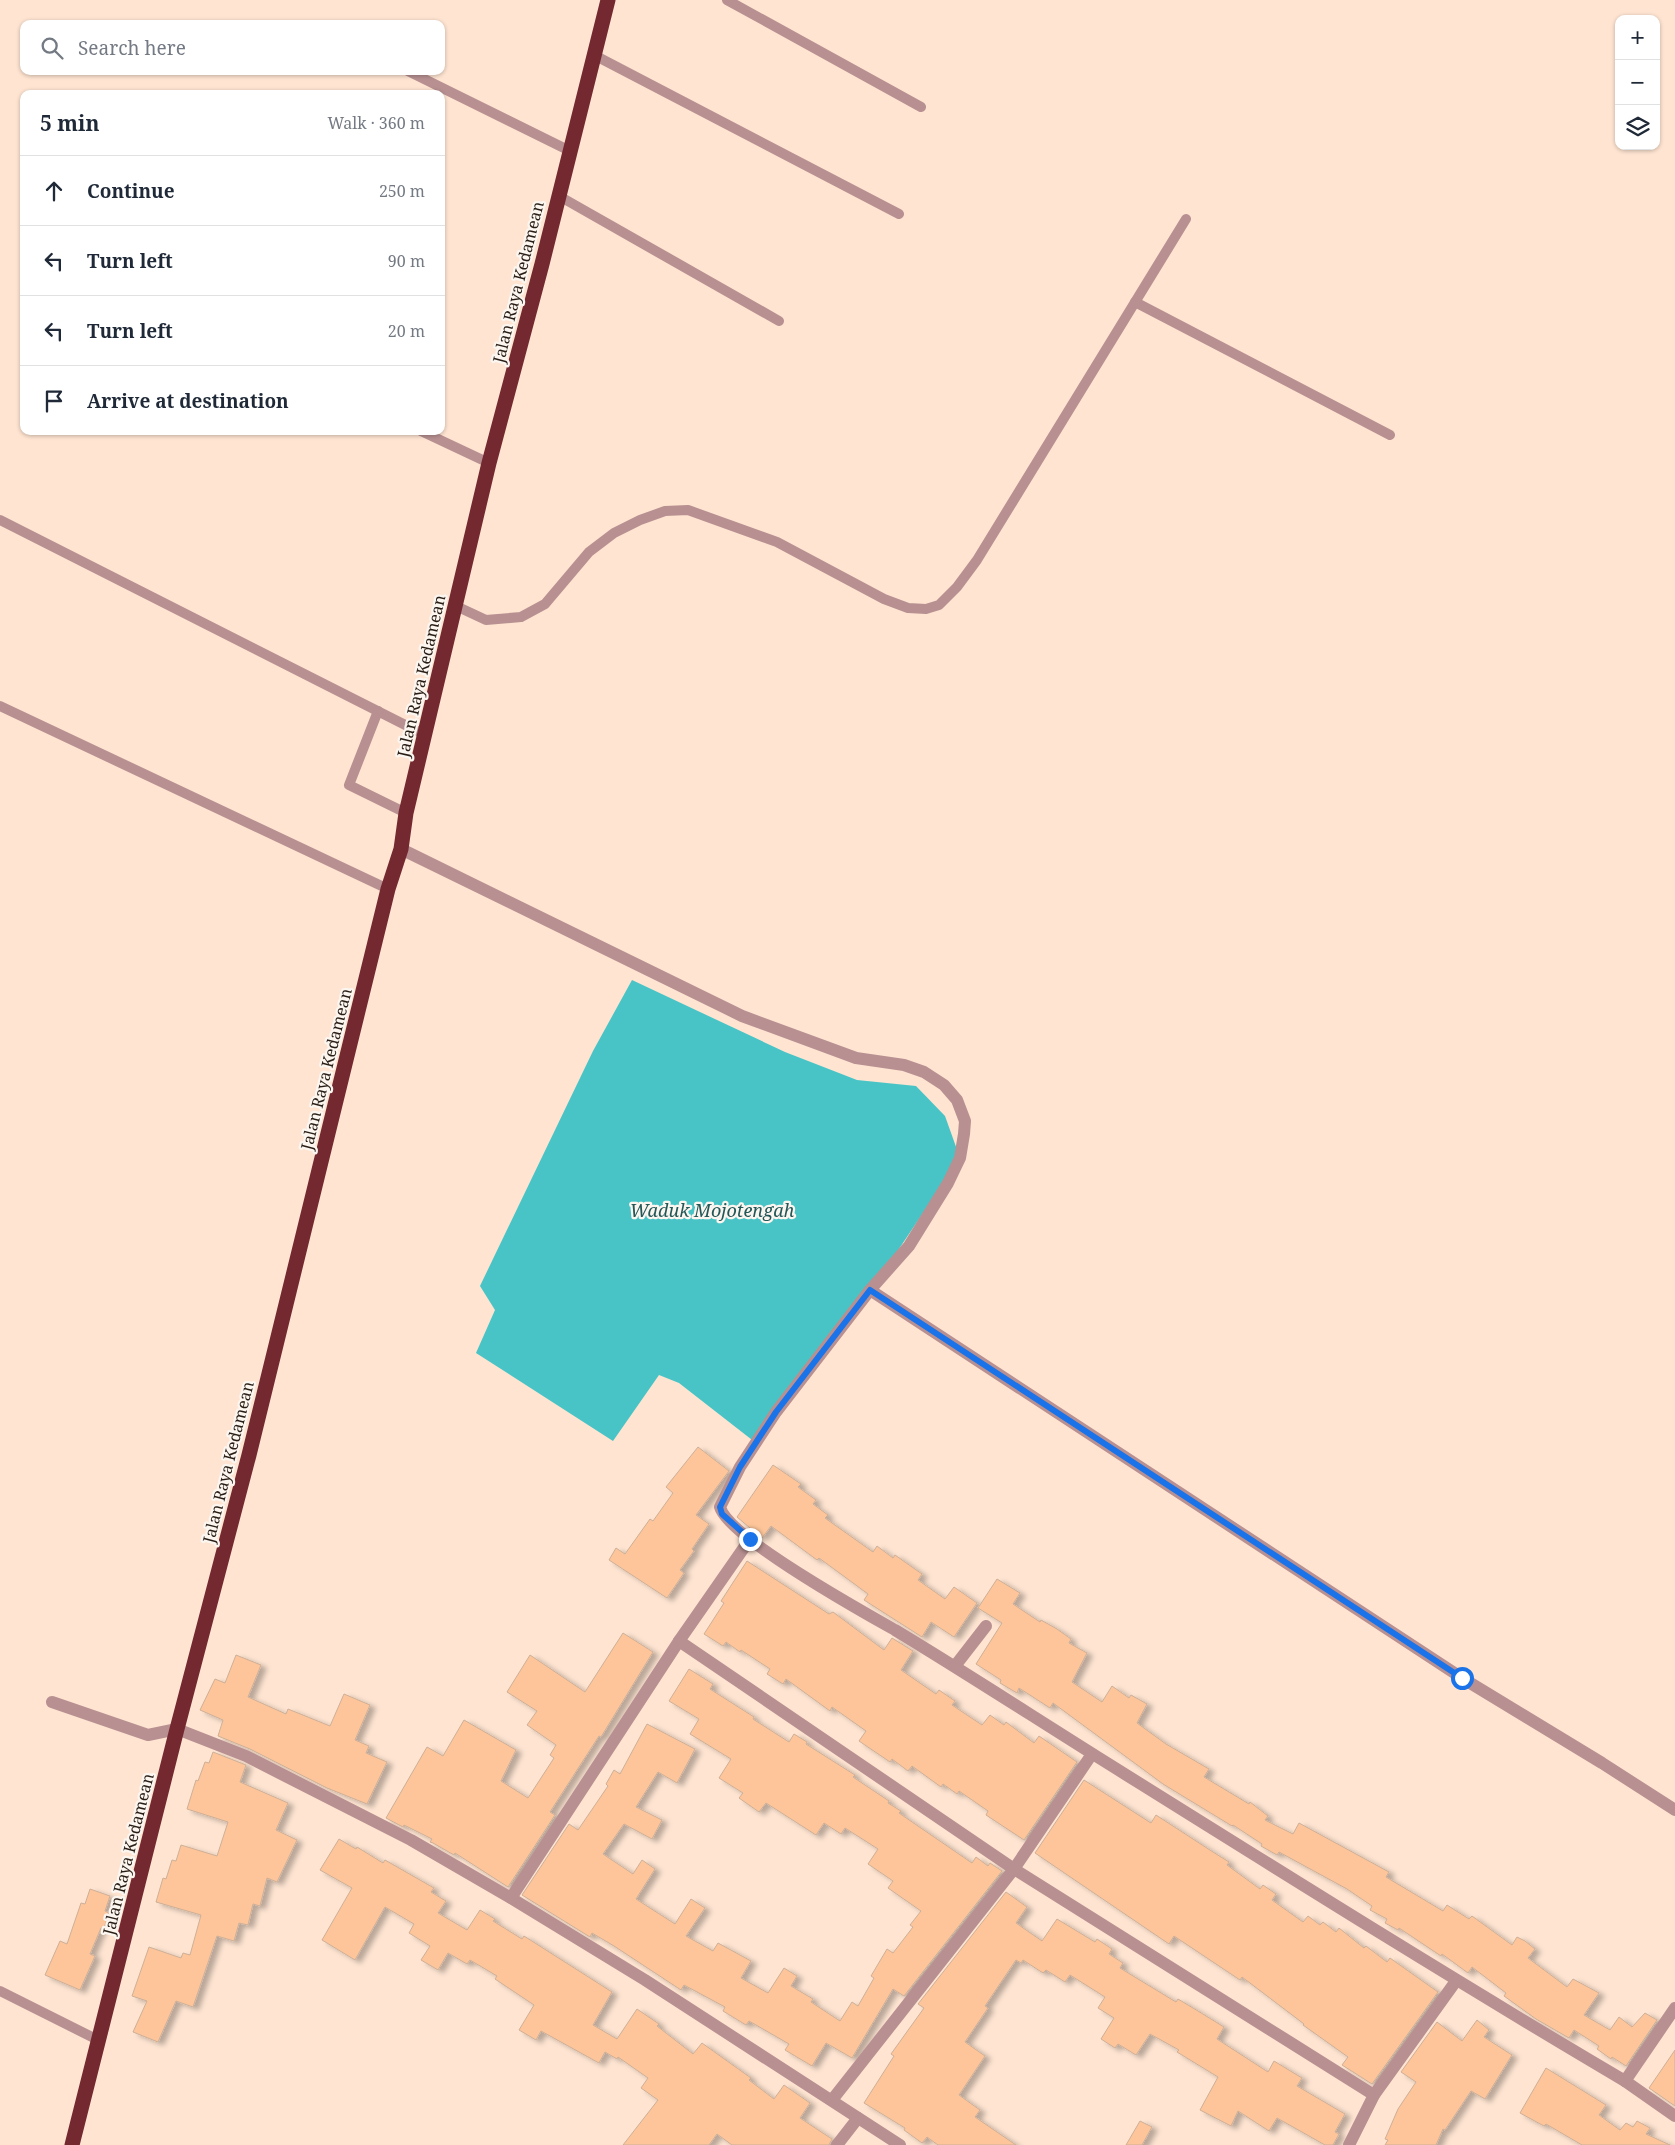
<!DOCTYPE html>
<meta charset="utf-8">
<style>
:root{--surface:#fff;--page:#f2f2f3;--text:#1f2937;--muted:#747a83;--line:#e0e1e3}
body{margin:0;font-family:"Noto Serif",serif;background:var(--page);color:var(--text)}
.controls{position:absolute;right:15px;top:15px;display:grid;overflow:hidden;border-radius:10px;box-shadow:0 1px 4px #0004}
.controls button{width:45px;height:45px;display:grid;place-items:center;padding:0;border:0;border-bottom:1px solid var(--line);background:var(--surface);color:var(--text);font:25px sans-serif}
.stop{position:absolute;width:15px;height:15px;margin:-11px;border:4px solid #1a73e8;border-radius:50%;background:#fff}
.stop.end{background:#1a73e8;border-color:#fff;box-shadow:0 1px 5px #0008}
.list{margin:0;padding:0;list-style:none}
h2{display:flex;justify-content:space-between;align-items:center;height:65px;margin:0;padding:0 20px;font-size:21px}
h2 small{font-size:16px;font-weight:400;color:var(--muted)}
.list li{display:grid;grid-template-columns:32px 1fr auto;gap:15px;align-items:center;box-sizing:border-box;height:70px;padding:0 20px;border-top:1px solid var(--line)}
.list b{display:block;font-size:19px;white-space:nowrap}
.list em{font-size:16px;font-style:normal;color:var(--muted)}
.icon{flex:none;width:28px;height:28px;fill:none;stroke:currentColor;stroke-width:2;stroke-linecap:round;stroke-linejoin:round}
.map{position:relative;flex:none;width:1675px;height:2145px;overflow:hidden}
.search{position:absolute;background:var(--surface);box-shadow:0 1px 4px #0004;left:20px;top:20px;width:425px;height:55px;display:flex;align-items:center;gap:12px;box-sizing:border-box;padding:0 18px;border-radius:10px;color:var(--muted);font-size:19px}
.panel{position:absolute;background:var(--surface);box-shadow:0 1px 4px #0004;left:20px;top:90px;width:425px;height:345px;border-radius:10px}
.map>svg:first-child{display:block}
.water{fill:#48c4c6}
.building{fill:#fdc599;stroke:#cdaf98;filter:url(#shadow)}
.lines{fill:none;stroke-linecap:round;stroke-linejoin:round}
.lane{stroke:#b89091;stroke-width:10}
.street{stroke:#b89091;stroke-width:12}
.highway{stroke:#74282f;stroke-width:15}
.route{stroke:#1a73e8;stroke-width:6}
.labels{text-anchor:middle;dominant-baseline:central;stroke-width:4.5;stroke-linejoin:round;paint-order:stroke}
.street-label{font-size:16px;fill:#291e15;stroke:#fcf6f1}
.water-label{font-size:18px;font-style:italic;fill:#235757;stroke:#fcf6f1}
</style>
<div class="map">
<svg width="1675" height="2145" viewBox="0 0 1675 2145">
<defs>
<filter id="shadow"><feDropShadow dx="5.5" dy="3" stdDeviation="2.5" flood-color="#0004"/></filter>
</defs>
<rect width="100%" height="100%" fill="#fee4d1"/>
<polygon class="water" points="632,980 785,1052 857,1080 916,1086 945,1116 960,1158 874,1286 756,1443 679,1383 659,1375 613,1441 476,1353 495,1310 480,1286 593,1051"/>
<g class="building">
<polygon points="698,1447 729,1471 696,1515 709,1524 692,1549 694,1551 680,1570 684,1573 667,1598 609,1560 616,1548 625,1554 650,1519 653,1521 673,1493 666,1487"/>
<polygon points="773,1465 801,1484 798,1487 816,1500 813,1504 828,1515 825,1518 873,1552 877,1546 893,1558 895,1555 922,1574 918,1580 945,1599 954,1587 977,1603 954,1637 931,1622 922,1637 864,1600 868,1594 819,1558 817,1560 771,1526 762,1538 737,1517"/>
<polygon points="747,1561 829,1614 833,1612 884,1650 892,1638 913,1651 901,1670 936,1694 939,1690 955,1701 952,1705 982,1725 990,1715 1004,1725 1006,1722 1034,1743 1039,1736 1077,1762 1024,1840 986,1815 988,1811 959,1791 957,1794 943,1784 941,1787 912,1766 908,1771 892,1759 890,1762 859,1741 866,1731 832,1707 830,1711 786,1679 783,1684 767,1674 770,1669 741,1650 740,1652 726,1642 723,1646 704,1634 724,1603 721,1601"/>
<polygon points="997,1579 1020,1593 1013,1604 1040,1622 1041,1620 1057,1629 1071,1639 1069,1643 1087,1653 1072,1682 1102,1702 1112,1686 1129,1698 1131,1695 1147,1704 1137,1723 1166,1744 1209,1769 1204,1777 1249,1804 1250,1802 1268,1816 1265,1820 1293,1834 1299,1823 1389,1872 1386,1877 1443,1911 1447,1905 1469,1919 1472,1916 1512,1945 1517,1937 1525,1941 1535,1949 1528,1958 1567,1987 1573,1979 1599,1993 1584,2015 1610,2030 1619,2017 1632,2027 1645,2013 1657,2020 1626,2066 1612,2057 1611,2059 1597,2049 1599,2046 1574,2030 1569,2038 1536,2019 1504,1996 1506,1993 1472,1967 1468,1973 1442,1954 1441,1956 1399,1928 1398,1930 1385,1923 1387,1919 1370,1910 1372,1906 1347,1889 1279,1852 1277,1855 1261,1846 1262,1844 1233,1825 1232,1826 1163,1784 1053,1703 1050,1708 1019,1688 1017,1693 1000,1683 1001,1680 976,1664 1002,1623 978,1608"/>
<polygon points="623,1633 653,1652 601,1737 599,1736 550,1812 555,1815 508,1887 455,1853 454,1855 433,1843 430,1842 432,1839 404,1825 403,1827 386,1818 427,1747 443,1756 464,1720 516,1750 501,1781 528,1798 554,1758 550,1755 556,1745 527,1725 537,1711 507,1692 530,1655 585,1692"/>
<polygon points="236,1655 261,1665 248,1697 286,1714 288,1709 330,1726 344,1694 370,1705 355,1740 369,1746 366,1753 387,1762 367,1804 327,1788 250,1749 218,1736 223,1720 200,1710 215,1679 225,1683"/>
<polygon points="689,1669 713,1684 710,1689 754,1717 753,1719 789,1742 794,1734 807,1742 806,1744 855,1775 853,1777 889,1801 888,1803 901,1811 899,1813 972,1863 976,1857 988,1866 990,1863 1002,1871 904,1996 893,1989 852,2058 826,2043 812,2066 785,2050 789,2044 749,2021 746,2025 723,2011 725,2007 684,1985 681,1990 614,1946 592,1933 590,1937 522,1895 569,1824 578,1830 608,1786 606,1784 614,1770 620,1774 647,1724 695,1749 677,1783 658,1772 636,1807 662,1820 652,1839 624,1824 603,1854 633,1874 642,1860 655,1869 636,1899 675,1924 691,1899 705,1908 686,1936 713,1951 718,1943 751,1961 741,1978 768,1993 784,1968 797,1976 791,1986 813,1999 811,2002 840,2021 852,2002 858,2006 874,1978 871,1976 887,1949 893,1953 913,1927 910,1925 921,1911 888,1888 893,1881 868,1864 878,1849 845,1828 841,1834 824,1823 816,1835 766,1803 759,1812 739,1798 743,1793 719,1778 731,1759 690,1734 699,1719 669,1701"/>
<polygon points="213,1752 246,1765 240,1782 288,1803 276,1830 297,1840 277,1882 267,1878 260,1906 253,1904 248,1925 239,1923 234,1941 217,1936 193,2007 176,2001 158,2042 133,2032 147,2001 132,1996 149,1947 181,1958 183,1953 190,1955 201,1915 156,1902 163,1878 166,1879 172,1860 176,1861 181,1845 217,1856 228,1822 187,1809 196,1780 198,1781 205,1762 209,1763"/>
<polygon points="1084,1780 1151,1823 1156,1815 1213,1852 1229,1862 1227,1865 1260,1889 1263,1885 1276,1894 1272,1900 1303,1922 1308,1916 1320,1925 1323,1922 1336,1932 1339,1928 1364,1948 1366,1946 1387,1962 1390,1958 1438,1992 1372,2084 1342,2065 1348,2057 1303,2025 1304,2024 1242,1977 1240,1980 1174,1936 1169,1944 1035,1853"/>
<polygon points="339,1839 356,1849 357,1847 383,1863 385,1860 434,1888 431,1892 446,1901 438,1913 467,1930 480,1910 495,1919 493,1921 522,1939 524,1936 612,1992 593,2025 617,2039 637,2009 659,2024 657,2026 693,2054 702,2043 751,2078 749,2080 774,2099 784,2085 810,2103 800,2118 832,2139 829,2145 732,2145 717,2134 709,2145 623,2145 658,2100 641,2088 648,2078 618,2057 617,2059 605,2052 599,2063 541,2031 536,2040 519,2030 534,2005 495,1979 497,1976 470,1960 467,1964 448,1953 438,1970 421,1960 430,1946 409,1933 414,1924 385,1907 355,1960 322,1940 352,1888 320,1870"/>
<polygon points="90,1889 110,1896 105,1911 109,1913 104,1928 101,1928 90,1954 95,1956 80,1990 45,1975 60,1941 67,1944 81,1903 85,1904"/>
<polygon points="1006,1892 1027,1907 1016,1923 1042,1941 1057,1919 1095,1942 1097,1939 1112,1949 1109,1954 1123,1963 1120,1968 1176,2002 1178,1999 1198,2011 1224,2027 1217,2039 1268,2072 1274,2061 1302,2078 1297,2086 1345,2114 1335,2132 1339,2134 1333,2145 1325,2145 1277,2118 1269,2131 1238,2111 1231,2126 1200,2110 1218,2077 1177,2052 1179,2050 1150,2034 1136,2055 1118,2044 1115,2048 1101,2039 1114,2018 1098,2008 1105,1997 1070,1975 1065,1982 1046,1970 1043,1973 1023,1960 1021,1963 1016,1960 985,2006 988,2008 965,2042 985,2056 959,2095 980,2110 975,2117 1016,2145 938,2145 927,2137 922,2143 904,2130 905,2128 864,2103 894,2056 891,2054 924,2008 918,2004"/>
<polygon points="1477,2020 1489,2030 1484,2037 1512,2055 1485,2099 1471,2091 1445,2130 1443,2129 1436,2145 1385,2145 1388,2140 1385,2139 1398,2109 1416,2082 1401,2072 1437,2022 1462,2041"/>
<polygon points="1675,2050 1675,2106 1649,2088"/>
<polygon points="1546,2068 1606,2105 1599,2115 1620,2130 1626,2123 1633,2127 1637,2121 1650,2128 1646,2134 1670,2145 1582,2145 1546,2124 1544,2126 1520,2113"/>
<polygon points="1140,2121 1152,2127 1142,2145 1126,2145"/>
</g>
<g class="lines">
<g class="lane">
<polyline points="727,0 921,107"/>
<polyline points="594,55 899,214"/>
<polyline points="408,71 570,151"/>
<polyline points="559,196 779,321"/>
<polyline points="1135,302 1390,435"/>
<polyline points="421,431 489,463"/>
<polyline points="0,520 425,735"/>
<polyline points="456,606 486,620 521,617 545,604 589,552 614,533 640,520 665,511 688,510 777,542 884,599 908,608 926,609 939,605 957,587 977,560 1186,219"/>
<polyline points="0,706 388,889"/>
<polyline points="378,711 349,785 406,813"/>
<polyline points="0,1991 100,2041"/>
</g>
<g class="street">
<path d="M401 849 742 1016 856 1058 904 1065 924 1072 944 1085 957 1100 965 1121 964 1134 960 1158 948 1183 909 1246 870 1290 776 1412 740 1467 720 1507C728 1537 863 1612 895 1630 963 1671 1029 1714 1096 1756 1272 1866 1447 1976 1625 2081L1675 2008"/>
<polyline points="870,1290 1462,1678 1602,1763 1675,1810"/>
<polyline points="679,1641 1014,1869 1374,2095"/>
<polyline points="955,1666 986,1626"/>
<polyline points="52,1702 148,1735 177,1729 246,1756 411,1840 511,1898 645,1980 900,2145"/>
<polyline points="511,1898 679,1641 750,1539"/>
<polyline points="1625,2081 1675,2116"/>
<polyline points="832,2100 1014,1869 1092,1754"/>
<polyline points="837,2145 858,2118"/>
<polyline points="1349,2145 1374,2095 1456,1981"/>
</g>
<polyline class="highway" points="72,2145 177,1729 249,1455 388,889 401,849 406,813 489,463 542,264 608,0"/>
</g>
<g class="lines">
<polyline class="route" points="750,1539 722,1514 720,1507 740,1467 776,1412 870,1290 1462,1678"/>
</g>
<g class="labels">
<g class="street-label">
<text transform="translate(518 282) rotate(-76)">Jalan Raya Kedamean</text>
<text transform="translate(421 676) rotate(-77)">Jalan Raya Kedamean</text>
<text transform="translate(326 1069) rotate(-76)">Jalan Raya Kedamean</text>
<text transform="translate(228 1462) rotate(-76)">Jalan Raya Kedamean</text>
<text transform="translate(128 1854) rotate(-76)">Jalan Raya Kedamean</text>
</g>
<g class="water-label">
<text x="712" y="1210">Waduk Mojotengah</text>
</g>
</g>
</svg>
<div class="controls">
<button>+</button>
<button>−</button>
<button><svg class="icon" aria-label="layers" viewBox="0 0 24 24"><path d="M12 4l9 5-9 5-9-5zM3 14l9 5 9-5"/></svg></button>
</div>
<div class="stop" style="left:1462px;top:1678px"></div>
<div class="stop end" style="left:750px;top:1539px"></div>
<div class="search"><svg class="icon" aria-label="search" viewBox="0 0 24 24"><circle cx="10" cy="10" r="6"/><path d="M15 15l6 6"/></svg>Search here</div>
<section class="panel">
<h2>5 min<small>Walk · 360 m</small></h2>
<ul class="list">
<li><svg class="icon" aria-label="ahead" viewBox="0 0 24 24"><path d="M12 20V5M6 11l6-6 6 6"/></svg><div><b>Continue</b></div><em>250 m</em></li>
<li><svg class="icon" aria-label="left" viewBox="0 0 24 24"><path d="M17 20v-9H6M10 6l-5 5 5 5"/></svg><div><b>Turn left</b></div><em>90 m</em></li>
<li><svg class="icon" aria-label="left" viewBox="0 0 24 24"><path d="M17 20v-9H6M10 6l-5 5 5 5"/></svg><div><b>Turn left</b></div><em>20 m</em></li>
<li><svg class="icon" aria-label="arrive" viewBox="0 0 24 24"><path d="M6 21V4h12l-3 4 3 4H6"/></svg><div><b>Arrive at destination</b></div></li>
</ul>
</section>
</div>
